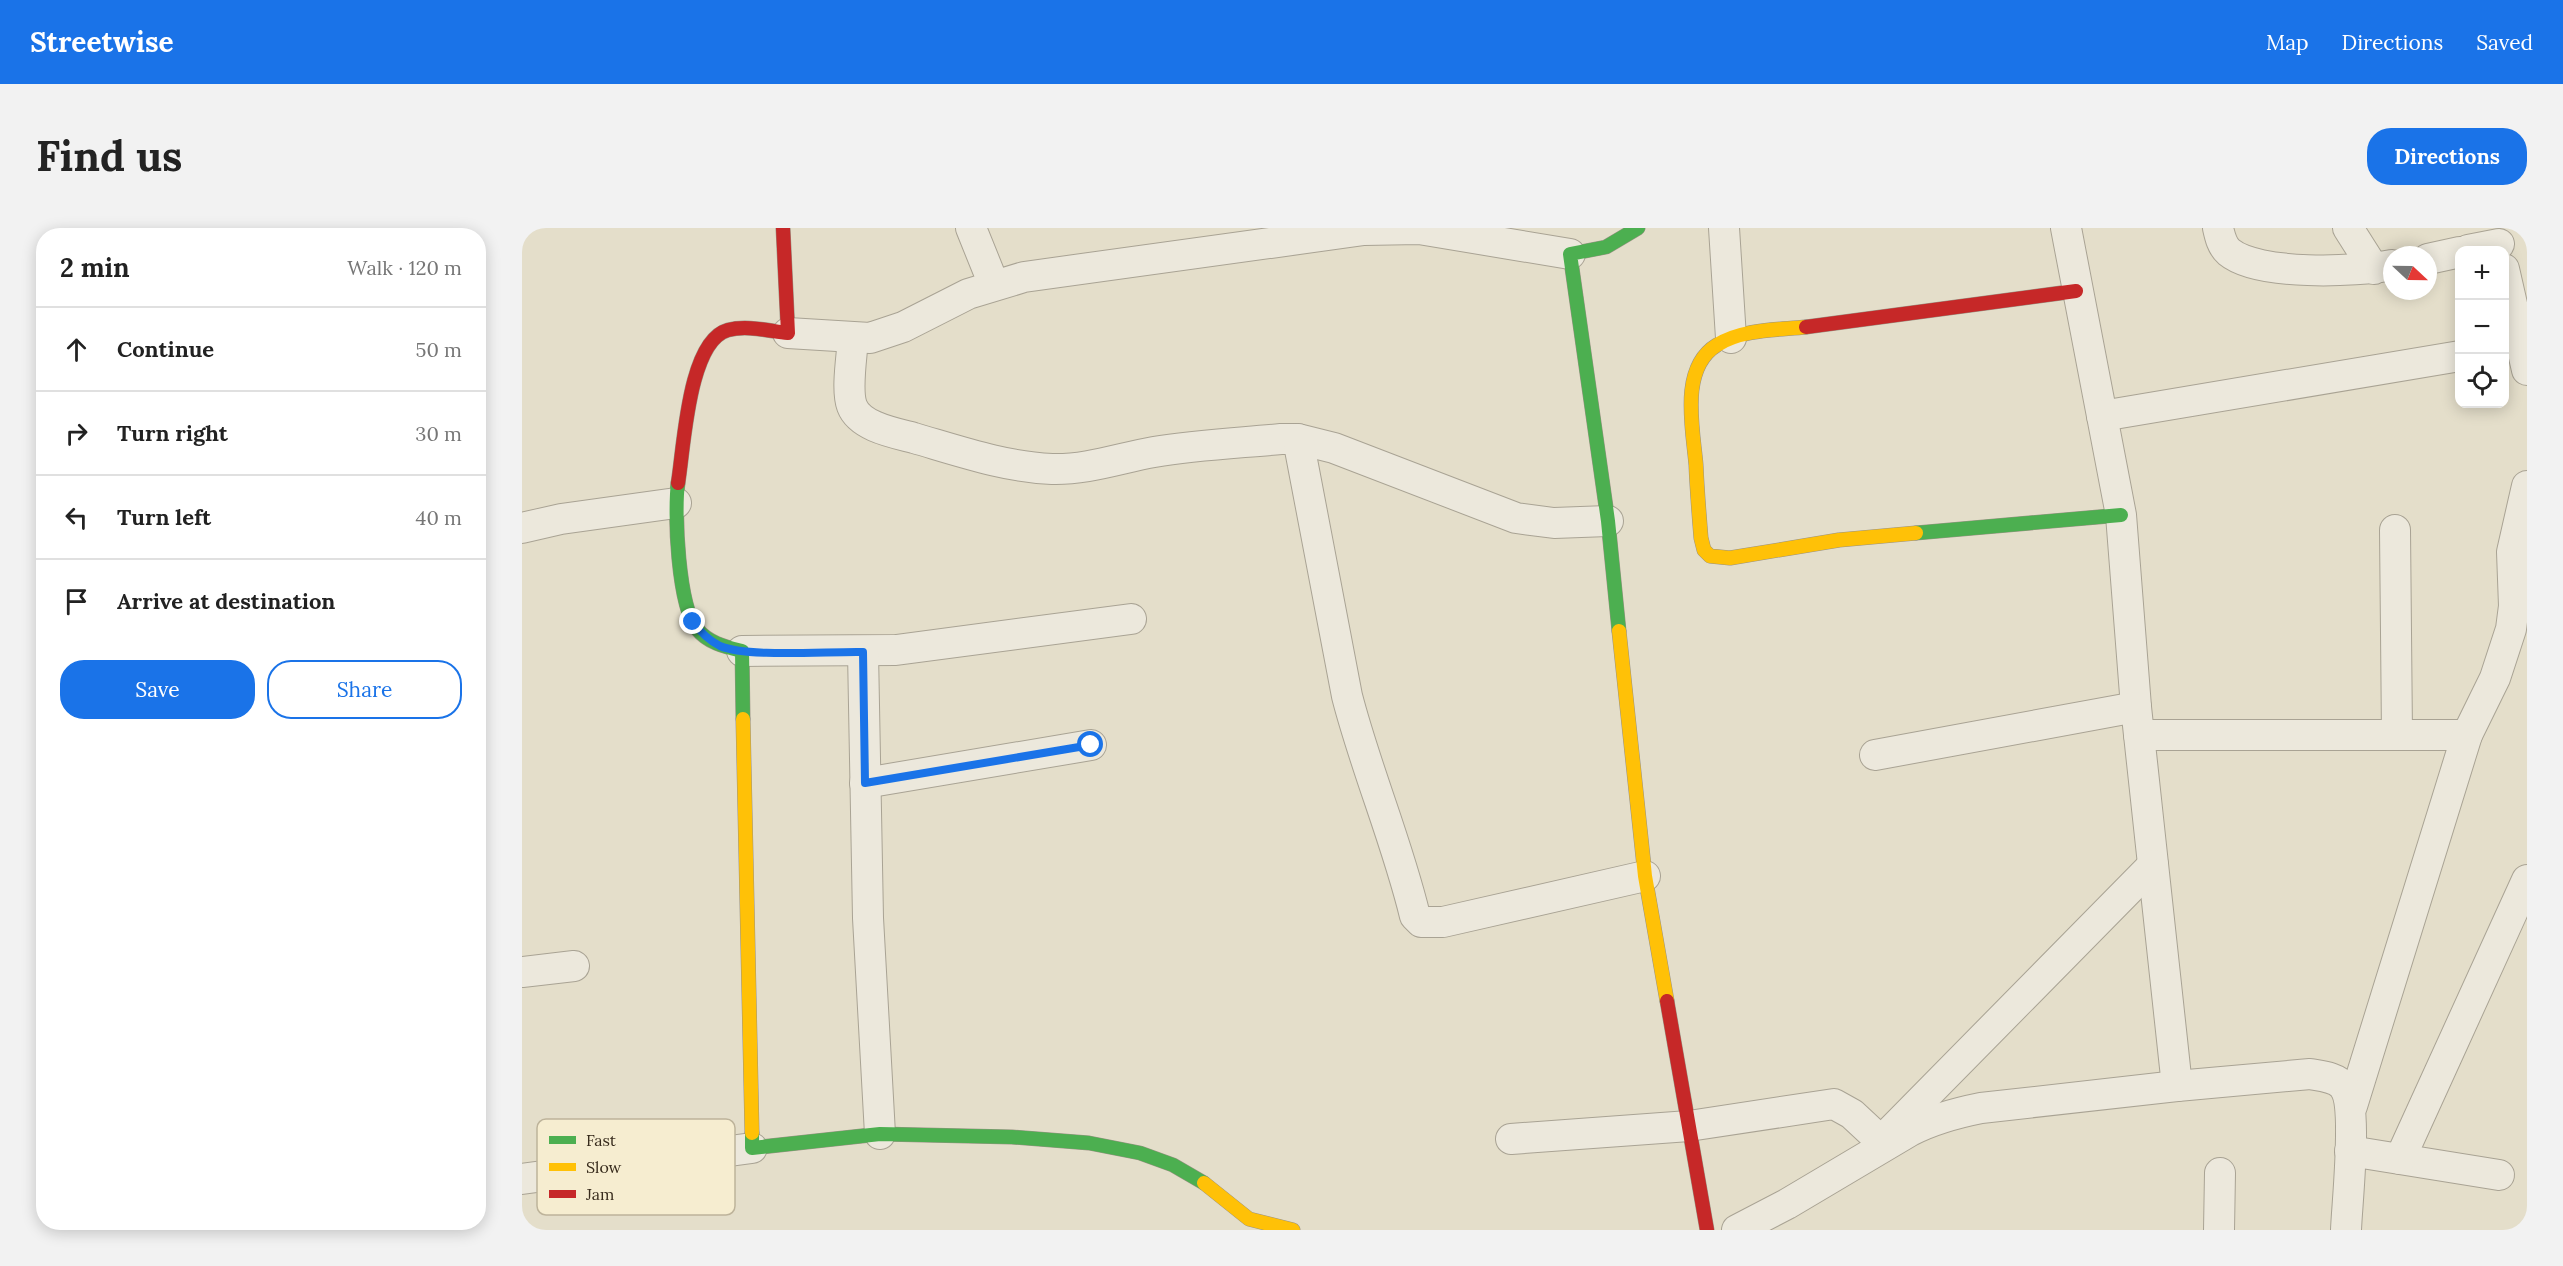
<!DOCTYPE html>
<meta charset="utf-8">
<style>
:root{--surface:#fff;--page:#f2f2f2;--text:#222;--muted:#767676;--line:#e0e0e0;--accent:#1a73e8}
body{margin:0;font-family:Lora,serif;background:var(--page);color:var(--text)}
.controls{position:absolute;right:18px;top:18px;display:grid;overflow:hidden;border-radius:12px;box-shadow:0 3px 15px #0003}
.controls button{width:54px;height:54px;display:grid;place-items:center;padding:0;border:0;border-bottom:2px solid var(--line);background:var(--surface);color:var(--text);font:30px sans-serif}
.compass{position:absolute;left:1861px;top:18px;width:54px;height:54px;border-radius:50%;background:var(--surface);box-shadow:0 3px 15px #0003;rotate:112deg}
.stop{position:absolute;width:18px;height:18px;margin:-14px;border:4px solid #1a73e8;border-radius:50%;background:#fff}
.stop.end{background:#1a73e8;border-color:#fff;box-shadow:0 2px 6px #0008}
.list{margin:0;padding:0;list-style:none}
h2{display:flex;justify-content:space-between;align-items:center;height:78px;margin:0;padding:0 24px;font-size:26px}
h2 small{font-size:20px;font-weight:400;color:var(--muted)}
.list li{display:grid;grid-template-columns:39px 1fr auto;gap:18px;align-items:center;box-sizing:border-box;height:84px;padding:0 24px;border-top:2px solid var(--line)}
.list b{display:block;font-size:22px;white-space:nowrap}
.list em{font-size:20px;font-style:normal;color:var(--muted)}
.actions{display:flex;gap:12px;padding:18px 24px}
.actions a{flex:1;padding:14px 0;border:2px solid var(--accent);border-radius:24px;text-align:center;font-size:21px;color:var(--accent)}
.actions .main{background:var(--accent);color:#fff}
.icon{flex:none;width:33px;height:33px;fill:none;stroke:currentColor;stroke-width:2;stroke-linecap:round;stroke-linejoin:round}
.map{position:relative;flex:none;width:2005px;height:1002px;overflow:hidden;border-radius:24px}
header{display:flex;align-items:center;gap:36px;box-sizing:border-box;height:84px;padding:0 30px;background:var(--accent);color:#fff}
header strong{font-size:28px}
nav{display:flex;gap:33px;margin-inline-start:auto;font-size:21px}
.intro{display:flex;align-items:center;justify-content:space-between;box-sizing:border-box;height:144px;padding:0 36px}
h1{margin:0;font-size:42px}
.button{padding:15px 27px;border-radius:24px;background:var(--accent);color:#fff;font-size:21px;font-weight:700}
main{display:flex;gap:36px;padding:0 36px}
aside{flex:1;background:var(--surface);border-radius:24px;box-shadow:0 3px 15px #0003}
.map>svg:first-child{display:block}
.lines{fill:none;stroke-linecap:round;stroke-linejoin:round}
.street-casing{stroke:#a9a394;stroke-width:32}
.fast-casing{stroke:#999284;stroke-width:15}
.slow-casing{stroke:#999284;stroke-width:15}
.jam-casing{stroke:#999284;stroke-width:15}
.street{stroke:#ece8dc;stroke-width:30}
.fast{stroke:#4caf50;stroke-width:14}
.slow{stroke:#ffc107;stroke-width:14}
.jam{stroke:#c62828;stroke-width:14}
.route{stroke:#1a73e8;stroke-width:8}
.key{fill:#f6edd0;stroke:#bdb39a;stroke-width:1.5}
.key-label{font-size:16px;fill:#372b1c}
</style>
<header>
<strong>Streetwise</strong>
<nav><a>Map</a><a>Directions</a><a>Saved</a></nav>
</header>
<div class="intro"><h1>Find us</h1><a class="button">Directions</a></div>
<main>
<aside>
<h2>2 min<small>Walk · 120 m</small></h2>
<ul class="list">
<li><svg class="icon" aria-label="ahead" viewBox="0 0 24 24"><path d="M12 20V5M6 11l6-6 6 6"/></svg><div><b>Continue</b></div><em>50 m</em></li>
<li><svg class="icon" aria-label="right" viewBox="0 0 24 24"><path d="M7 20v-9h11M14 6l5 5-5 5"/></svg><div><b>Turn right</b></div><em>30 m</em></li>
<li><svg class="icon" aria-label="left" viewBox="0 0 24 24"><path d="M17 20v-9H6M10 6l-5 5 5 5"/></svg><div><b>Turn left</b></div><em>40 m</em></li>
<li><svg class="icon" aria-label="arrive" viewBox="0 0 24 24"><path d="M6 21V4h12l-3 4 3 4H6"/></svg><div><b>Arrive at destination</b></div></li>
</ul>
<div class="actions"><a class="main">Save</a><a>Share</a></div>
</aside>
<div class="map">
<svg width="2005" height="1002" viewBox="0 0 2005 1002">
<rect width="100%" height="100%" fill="#e4deca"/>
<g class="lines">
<g class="street-casing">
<g id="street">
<polyline points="449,0 472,57"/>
<polyline points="1202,0 1209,110"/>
<polyline points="1544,0 1599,287 1614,479 1655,858"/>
<path d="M1696 0C1698 9 1700 18 1707 24 1736 48 1834 44 1870 37"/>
<polyline points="1826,0 1852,41"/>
<polyline points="1946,22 1977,16"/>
<polyline points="1906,31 1938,24"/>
<polyline points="1982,41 2005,142"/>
<polyline points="266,105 348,110 381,99 446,66 502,49 842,2 897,1 1048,26"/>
<path d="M331 110C330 128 324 162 330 178 338 199 373 205 392 210 437 223 483 239 530 241 565 242 598 230 632 224 674 217 717 215 759 211H776L812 220 994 290 1032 295 1086 293"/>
<polyline points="1580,188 1938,128"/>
<path d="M776 211 825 468C844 542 875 613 893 688L899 694H921L1123 648"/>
<polyline points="0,300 39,291 154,275"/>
<polyline points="1873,302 1875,507"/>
<polyline points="220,423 374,422 609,391"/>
<polyline points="341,424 346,690 358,906"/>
<polyline points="1617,507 1945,507"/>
<polyline points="1353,527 1614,479"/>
<polyline points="343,555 569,517"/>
<polyline points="0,744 52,738"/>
<polyline points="1830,878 1945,507 1973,450 1989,401 1992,378 1990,324 2005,258"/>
<polyline points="1368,904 1631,637"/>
<polyline points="989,911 1167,898 1312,876 1330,886 1359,913"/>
<polyline points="1828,923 1977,947"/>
<polyline points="1878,931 2005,652"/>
<polyline points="0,951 230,920"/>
<path d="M1215 1002 1265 976 1388 903C1411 891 1434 885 1459 880L1655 858 1788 846C1799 848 1815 849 1822 859 1836 878 1825 974 1824 1002"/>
<polyline points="1697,1002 1698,945"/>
</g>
</g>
<g class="fast-casing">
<g id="fast">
<path d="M156 255C152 284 156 378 175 401 186 415 204 419 220 423L221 491"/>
<polyline points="1394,305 1599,287"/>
<polyline points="1097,403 1086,293 1048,26 1084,19 1116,0"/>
<polyline points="230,905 230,920 358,906 490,909 567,915 618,925 651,937 682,955"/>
</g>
</g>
<g class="slow-casing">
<g id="slow">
<path d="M1284 99C1256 102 1220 101 1195 117 1157 140 1171 201 1174 237 1175 261 1177 286 1179 310L1182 322 1188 328 1208 330 1317 312 1394 305"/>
<polyline points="1097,403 1123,648 1145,773"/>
<polyline points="221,491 230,905"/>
<polyline points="682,955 727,991 771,1002"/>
</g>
</g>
<g class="jam-casing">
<g id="jam">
<polyline points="1284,99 1554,63"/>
<path d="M156 255C162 220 166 113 206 102 225 97 247 103 266 105L261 0"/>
<polyline points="1145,773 1185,1002"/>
</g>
</g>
<use href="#street" class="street"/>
<use href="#fast" class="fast"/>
<use href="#slow" class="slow"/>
<use href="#jam" class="jam"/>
</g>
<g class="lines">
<path class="route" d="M171 394C179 405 186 412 198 418 226 430 307 423 341 424L343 555 569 517"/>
</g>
<rect x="15" y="891" width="198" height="96" rx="9" class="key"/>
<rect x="27" y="908" width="27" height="8" fill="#4caf50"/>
<rect x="27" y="935" width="27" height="8" fill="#ffc107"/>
<rect x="27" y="962" width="27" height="8" fill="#c62828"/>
<g class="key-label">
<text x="64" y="918">Fast</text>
<text x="64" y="945">Slow</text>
<text x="64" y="972">Jam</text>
</g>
</svg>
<div class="controls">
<button>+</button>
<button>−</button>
<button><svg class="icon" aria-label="locate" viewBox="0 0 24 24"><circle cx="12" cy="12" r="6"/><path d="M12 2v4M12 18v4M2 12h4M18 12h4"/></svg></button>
</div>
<svg class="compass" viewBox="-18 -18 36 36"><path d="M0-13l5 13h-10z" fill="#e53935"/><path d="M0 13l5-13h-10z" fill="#767676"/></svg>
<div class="stop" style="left:569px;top:517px"></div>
<div class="stop end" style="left:171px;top:394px"></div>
</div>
</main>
